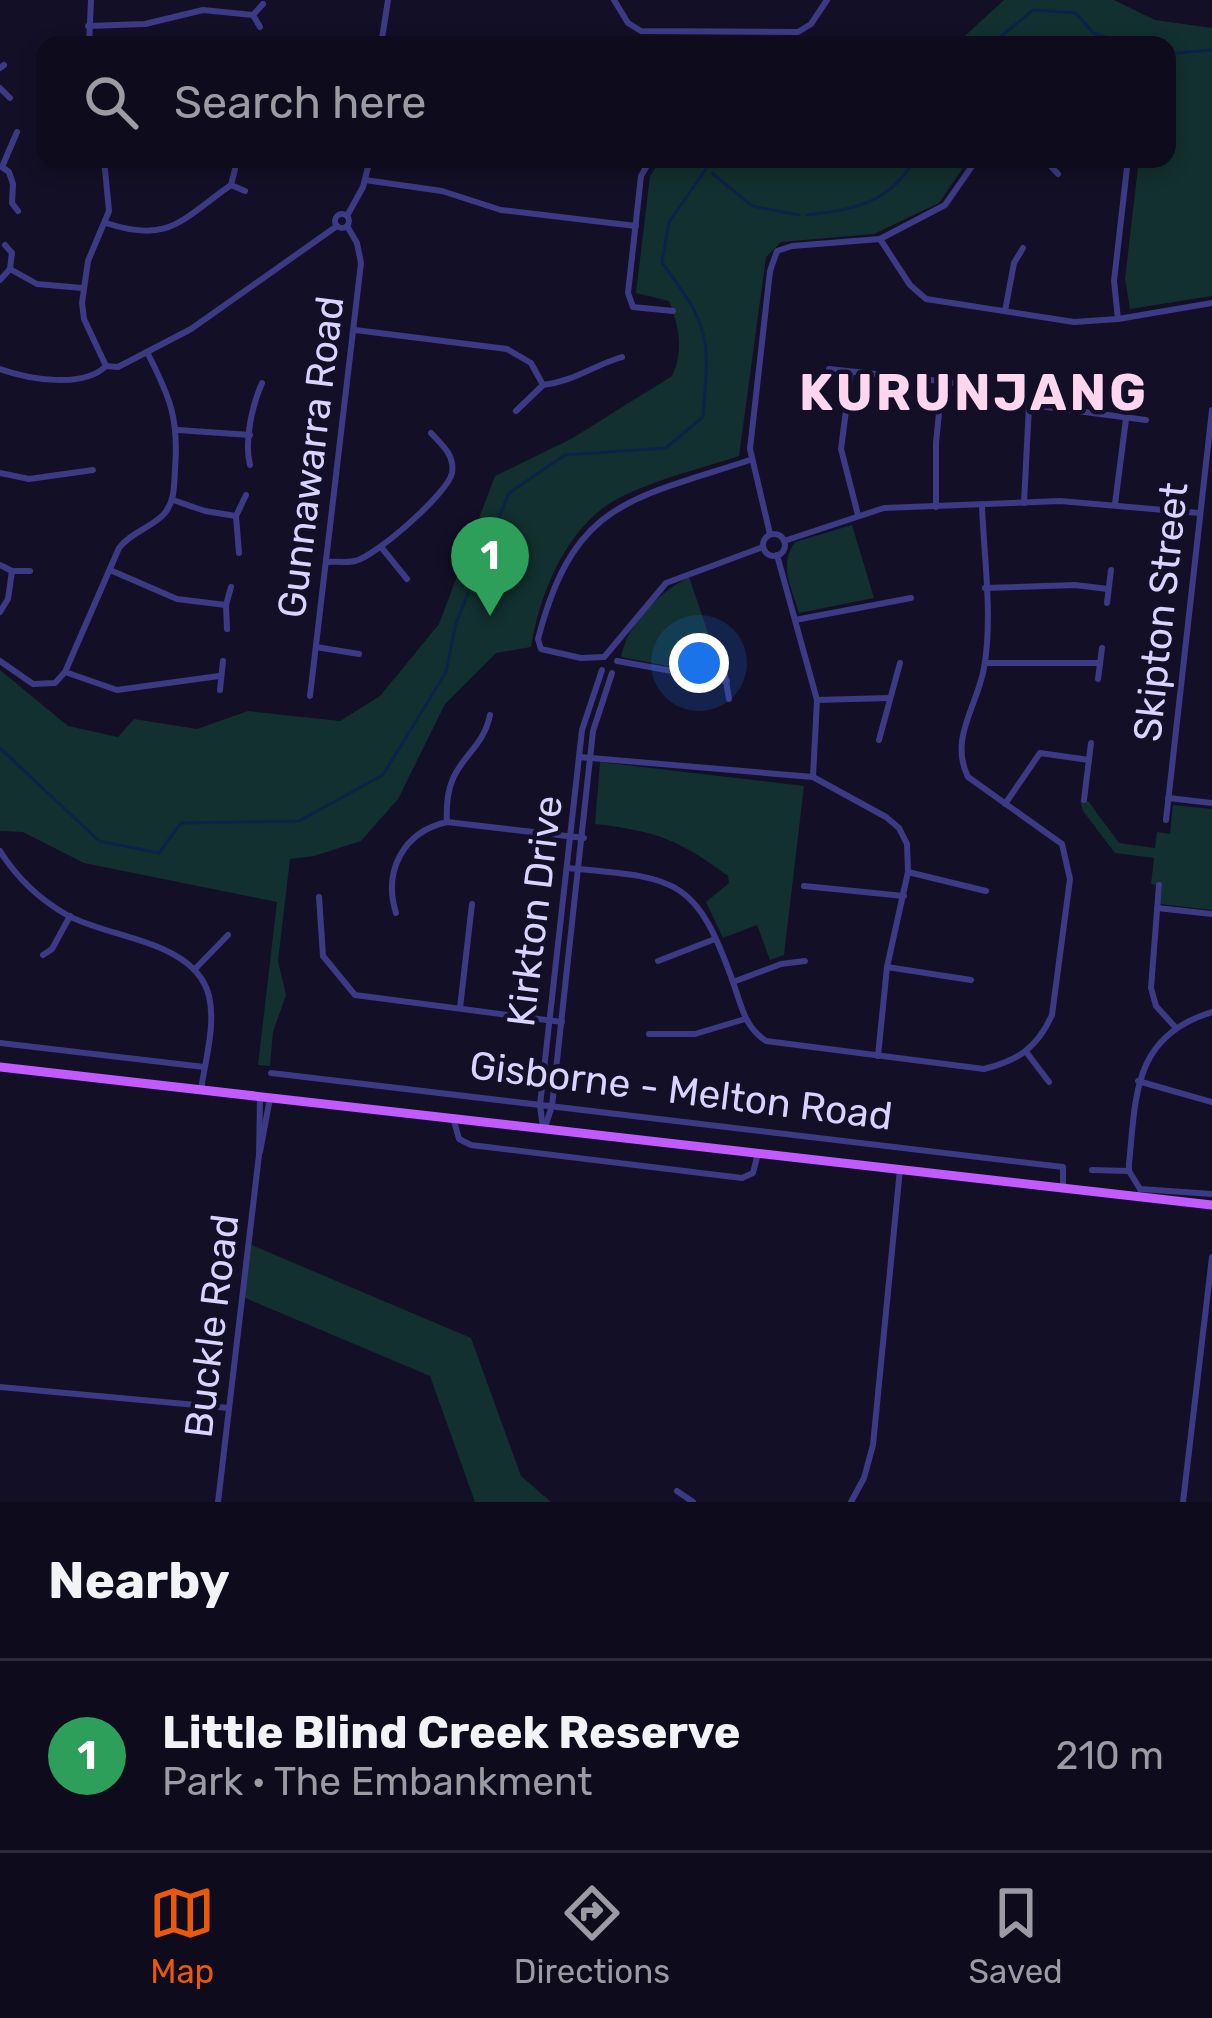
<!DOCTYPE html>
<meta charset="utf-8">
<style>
:root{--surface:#0e0b1c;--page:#171425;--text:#f1f3f6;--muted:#9b9ba3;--line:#2e2b3b;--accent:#ea580c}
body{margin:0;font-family:Rubik,sans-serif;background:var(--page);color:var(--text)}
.you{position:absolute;left:699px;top:663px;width:42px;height:42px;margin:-30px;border:9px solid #fff;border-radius:50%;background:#1a73e8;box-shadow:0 0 0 18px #1a73e833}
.badge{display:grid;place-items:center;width:78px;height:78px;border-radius:50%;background:var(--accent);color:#fff;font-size:39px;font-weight:700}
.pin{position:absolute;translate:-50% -99px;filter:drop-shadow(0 3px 6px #0008)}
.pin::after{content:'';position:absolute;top:63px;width:42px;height:36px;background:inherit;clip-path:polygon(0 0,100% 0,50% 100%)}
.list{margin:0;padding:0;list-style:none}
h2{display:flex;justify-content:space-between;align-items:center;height:156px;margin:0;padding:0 48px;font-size:51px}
h2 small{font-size:39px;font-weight:400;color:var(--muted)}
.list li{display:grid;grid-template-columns:78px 1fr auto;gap:36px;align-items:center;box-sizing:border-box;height:192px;padding:0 48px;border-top:3px solid var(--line)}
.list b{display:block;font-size:45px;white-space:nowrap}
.list p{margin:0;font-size:39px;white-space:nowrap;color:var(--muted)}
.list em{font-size:39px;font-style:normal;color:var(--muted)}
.icon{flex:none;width:66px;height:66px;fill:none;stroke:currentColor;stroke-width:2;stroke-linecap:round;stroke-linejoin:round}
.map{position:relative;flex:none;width:1212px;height:1502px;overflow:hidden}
.search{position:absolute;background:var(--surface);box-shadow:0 6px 18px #0003;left:36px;right:36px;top:36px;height:132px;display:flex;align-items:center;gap:30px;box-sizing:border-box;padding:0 42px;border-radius:24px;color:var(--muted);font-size:45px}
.sheet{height:348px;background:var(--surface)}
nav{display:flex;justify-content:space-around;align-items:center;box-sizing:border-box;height:168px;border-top:3px solid var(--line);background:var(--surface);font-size:33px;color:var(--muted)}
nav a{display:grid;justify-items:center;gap:6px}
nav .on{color:var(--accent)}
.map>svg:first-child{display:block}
.green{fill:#12302f}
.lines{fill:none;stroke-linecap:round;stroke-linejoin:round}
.stream{stroke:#0c2248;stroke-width:3}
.minor{stroke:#3d3a85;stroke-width:6}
.major{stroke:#c25bff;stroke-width:9}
.labels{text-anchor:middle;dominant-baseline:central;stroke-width:9;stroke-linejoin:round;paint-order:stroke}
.street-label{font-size:39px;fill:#d9d4ff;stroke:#130f26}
.district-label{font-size:51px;font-weight:bold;letter-spacing:3px;fill:#ffd6f0;stroke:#130f26}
</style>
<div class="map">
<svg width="1212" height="1502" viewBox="0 0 1212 1502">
<rect width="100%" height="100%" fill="#130f26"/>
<g class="green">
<polygon points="1004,0 1114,0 1155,20 1212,28 1212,296 1130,309 1125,279 1139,159 1167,159 1167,45 955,45"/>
<path d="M661 159H969L939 203 874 234 781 242 766 257 739 456C702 468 661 478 625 495 569 520 540 591 531 647L496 653 445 704 398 799 361 841 314 856 290 859 278 961 286 995 273 1032 270 1066 258 1065 277 902 84 863 23 832 0 831V670L68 726 118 737 134 719 197 729 248 711 340 721 380 696 439 624 495 476 571 439 672 376C684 351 679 326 669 301L636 293 650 176Z"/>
<path d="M852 525 874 598 799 613C792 588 778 565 795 542Z"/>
<path d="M689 577 720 668 715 675 621 657C628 622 659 593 689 577Z"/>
<path d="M600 762 804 786 784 955 770 960 757 925 723 938 706 902 729 883 728 876C678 839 656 831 595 824Z"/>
<polygon points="1080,800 1088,801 1119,843 1155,848 1157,832 1170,834 1173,805 1212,809 1212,910 1160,904 1162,886 1151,884 1154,858 1115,853 1083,811"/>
<polygon points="249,1244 471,1338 521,1476 551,1502 475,1502 430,1376 243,1297"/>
</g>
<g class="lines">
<g class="stream">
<polyline points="991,45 1033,10 1076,13 1093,33 1131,45"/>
<polyline points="1167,54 1212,50"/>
<polyline points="712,173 752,206 799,215"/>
<path d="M807 215C854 210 890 203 915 159"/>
<path d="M0 748 99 841 159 853 181 823 299 821 383 775 446 672 456 623 509 493 565 455 666 448 703 417C709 339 712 328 662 263L669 222 706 169"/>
</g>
<g class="minor">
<polyline points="614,0 628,23 641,31 798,32 811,24 827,0"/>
<polyline points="88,26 145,24 203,10 253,15"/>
<polyline points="260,27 253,15 263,4"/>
<polyline points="89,45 91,0"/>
<polyline points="381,45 388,0"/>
<polyline points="0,68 4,65"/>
<polyline points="0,88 10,98"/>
<polyline points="104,159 109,211 88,261 82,303 84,319 106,366"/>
<polyline points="651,159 641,176 628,293 633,307 673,311"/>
<polyline points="1044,159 1058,174"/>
<polyline points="2,167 9,172 13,184 12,203 18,211"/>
<polyline points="2,167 17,132"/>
<polyline points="235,169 231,185 245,191"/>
<polyline points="365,180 442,191 501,210 636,226"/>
<circle cx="342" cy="221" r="7"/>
<polyline points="347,216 363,187 370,159"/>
<path d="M106 223C169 244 181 220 231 185"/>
<polyline points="880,239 910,285 926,299 1074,322 1118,319 1212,303"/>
<polyline points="10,269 37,284 82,288"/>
<polyline points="0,280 10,269 12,253 5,245"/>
<polyline points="1005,311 1014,263 1023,248"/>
<polyline points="1118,319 1114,281 1128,159"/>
<polyline points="355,330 507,349 531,363 543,385 516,411"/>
<path d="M0 369C28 379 83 389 106 366L118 367 191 329 337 226"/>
<polyline points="829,369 875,374"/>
<polyline points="851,372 841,449 858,515"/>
<polyline points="916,378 968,385"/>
<path d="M543 385C575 381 592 366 622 357"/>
<polyline points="1008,402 1146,420"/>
<polyline points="178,430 250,435"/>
<path d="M250 465C244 441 252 406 262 383"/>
<polyline points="0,473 29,479 93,470"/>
<polyline points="173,500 205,511 236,516"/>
<polyline points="1024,503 1029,405"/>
<polyline points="1115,504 1126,419"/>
<polyline points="936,507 936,443 942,382"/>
<circle cx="774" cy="545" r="11"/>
<polyline points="770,534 750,449 770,271 777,251 792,246 880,239 945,205 977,159"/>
<polyline points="784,541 884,508 1060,501 1199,513"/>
<polyline points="381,547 407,579"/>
<polyline points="239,553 236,516 246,495"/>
<polyline points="777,555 817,700 813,777 886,817 899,828 907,844 908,872 887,967 878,1056"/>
<path d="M327 562C336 561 347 563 355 561 376 556 448 493 452 473 455 455 442 445 431 433"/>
<polyline points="0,565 12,571 30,571"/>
<polyline points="110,570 177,599 226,605"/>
<polyline points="985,588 1075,585 1108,589"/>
<polyline points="1107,603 1111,570"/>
<polyline points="0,612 8,599 12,571"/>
<polyline points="795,620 911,598"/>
<polyline points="227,629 226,605 231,587"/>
<polyline points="316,647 359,654"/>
<polyline points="605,656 666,583 763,547"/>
<path d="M604 657 581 658 541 649 538 639C574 501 629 500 750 460"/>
<path d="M0 661 33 684 55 683 65 672 119 548C131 532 151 528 164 514 175 501 174 486 175 469 179 418 170 397 147 352"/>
<polyline points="617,661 727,681"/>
<polyline points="723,663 729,699"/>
<polyline points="985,663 1100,663"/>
<polyline points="65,672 117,690 219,676"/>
<polyline points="1098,679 1102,648"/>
<polyline points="220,690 223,661"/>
<polyline points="310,696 361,263 357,243 347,226"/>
<polyline points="817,700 889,698"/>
<polyline points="879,740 900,663"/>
<polyline points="579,757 813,777"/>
<polyline points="1168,798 1212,803"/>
<polyline points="1084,800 1091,743"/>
<polyline points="1005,804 1040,753 1089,760"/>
<polyline points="1166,820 1212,410"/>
<path d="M447 822C443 758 481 759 490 715"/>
<path d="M0 851C17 878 39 899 67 915 110 939 195 940 209 996 216 1025 205 1061 201 1090"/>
<path d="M568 868C677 878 696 876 734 985 742 1008 745 1027 766 1041L984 1069C1019 1060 1037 1048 1052 1015L1070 879 1062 844 968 777C949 738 977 707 984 668 993 617 984 558 982 506"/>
<polyline points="908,872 986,891"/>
<polyline points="1159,885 1151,988 1156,1006 1176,1028"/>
<polyline points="804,886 904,896"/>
<polyline points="319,897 323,956 355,995 562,1022"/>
<polyline points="1157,908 1212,914"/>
<path d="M396 913C383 871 403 832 447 822L584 838"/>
<polyline points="43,955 52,949 70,916"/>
<polyline points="658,961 715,939"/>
<polyline points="887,967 971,980"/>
<polyline points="195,969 228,935"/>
<polyline points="733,982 781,964 805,961"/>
<polyline points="460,1008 472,904"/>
<polyline points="649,1034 695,1034 745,1019"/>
<polyline points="0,1043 204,1067"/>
<polyline points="1027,1053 1049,1082"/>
<polyline points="271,1073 1063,1167 1063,1188"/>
<polyline points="1138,1081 1212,1102"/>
<polyline points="454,1121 459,1139 471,1145 742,1178 753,1173 758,1153"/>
<polyline points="546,1124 552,1106 593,731 612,673"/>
<polyline points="543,1129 540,1105 582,730 602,670"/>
<polyline points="260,1152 270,1098"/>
<polyline points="1092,1170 1129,1171"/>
<path d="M1140 1189 1129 1171V1164C1136 1095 1133 1036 1212 1012"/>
<polyline points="1140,1189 1212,1194"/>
<polyline points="0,1387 229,1408"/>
<polyline points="677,1491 693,1502"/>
<polyline points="218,1502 259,1155 260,1097"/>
<polyline points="851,1502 864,1478 873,1445 900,1169"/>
<polyline points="1183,1502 1212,1257"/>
</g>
<polyline class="major" points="0,1067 1212,1205"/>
</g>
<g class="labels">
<g class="street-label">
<text transform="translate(311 457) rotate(-83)">Gunnawarra Road</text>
<text transform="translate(1161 612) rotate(-84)">Skipton Street</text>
<text transform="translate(535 911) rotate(-83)">Kirkton Drive</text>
<text transform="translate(681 1091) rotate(7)">Gisborne - Melton Road</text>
<text transform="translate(212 1326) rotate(-83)">Buckle Road</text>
</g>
<g class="district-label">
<text x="974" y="392">KURUNJANG</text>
</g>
</g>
</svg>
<div class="you"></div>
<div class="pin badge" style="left:490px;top:616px;background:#2e9e5b">1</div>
<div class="search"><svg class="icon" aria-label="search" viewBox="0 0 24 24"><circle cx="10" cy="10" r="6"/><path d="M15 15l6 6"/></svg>Search here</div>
</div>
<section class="sheet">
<h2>Nearby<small></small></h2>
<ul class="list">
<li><span class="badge" style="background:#2e9e5b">1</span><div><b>Little Blind Creek Reserve</b><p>Park · The Embankment</p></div><em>210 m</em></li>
</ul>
</section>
<nav>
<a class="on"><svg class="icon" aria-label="map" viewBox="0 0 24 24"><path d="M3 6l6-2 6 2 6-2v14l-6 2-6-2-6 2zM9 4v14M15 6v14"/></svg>Map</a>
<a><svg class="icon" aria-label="directions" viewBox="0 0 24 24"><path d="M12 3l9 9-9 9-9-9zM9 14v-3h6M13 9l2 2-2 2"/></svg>Directions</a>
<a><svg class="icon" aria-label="saved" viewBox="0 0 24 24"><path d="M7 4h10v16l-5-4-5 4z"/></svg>Saved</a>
</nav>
